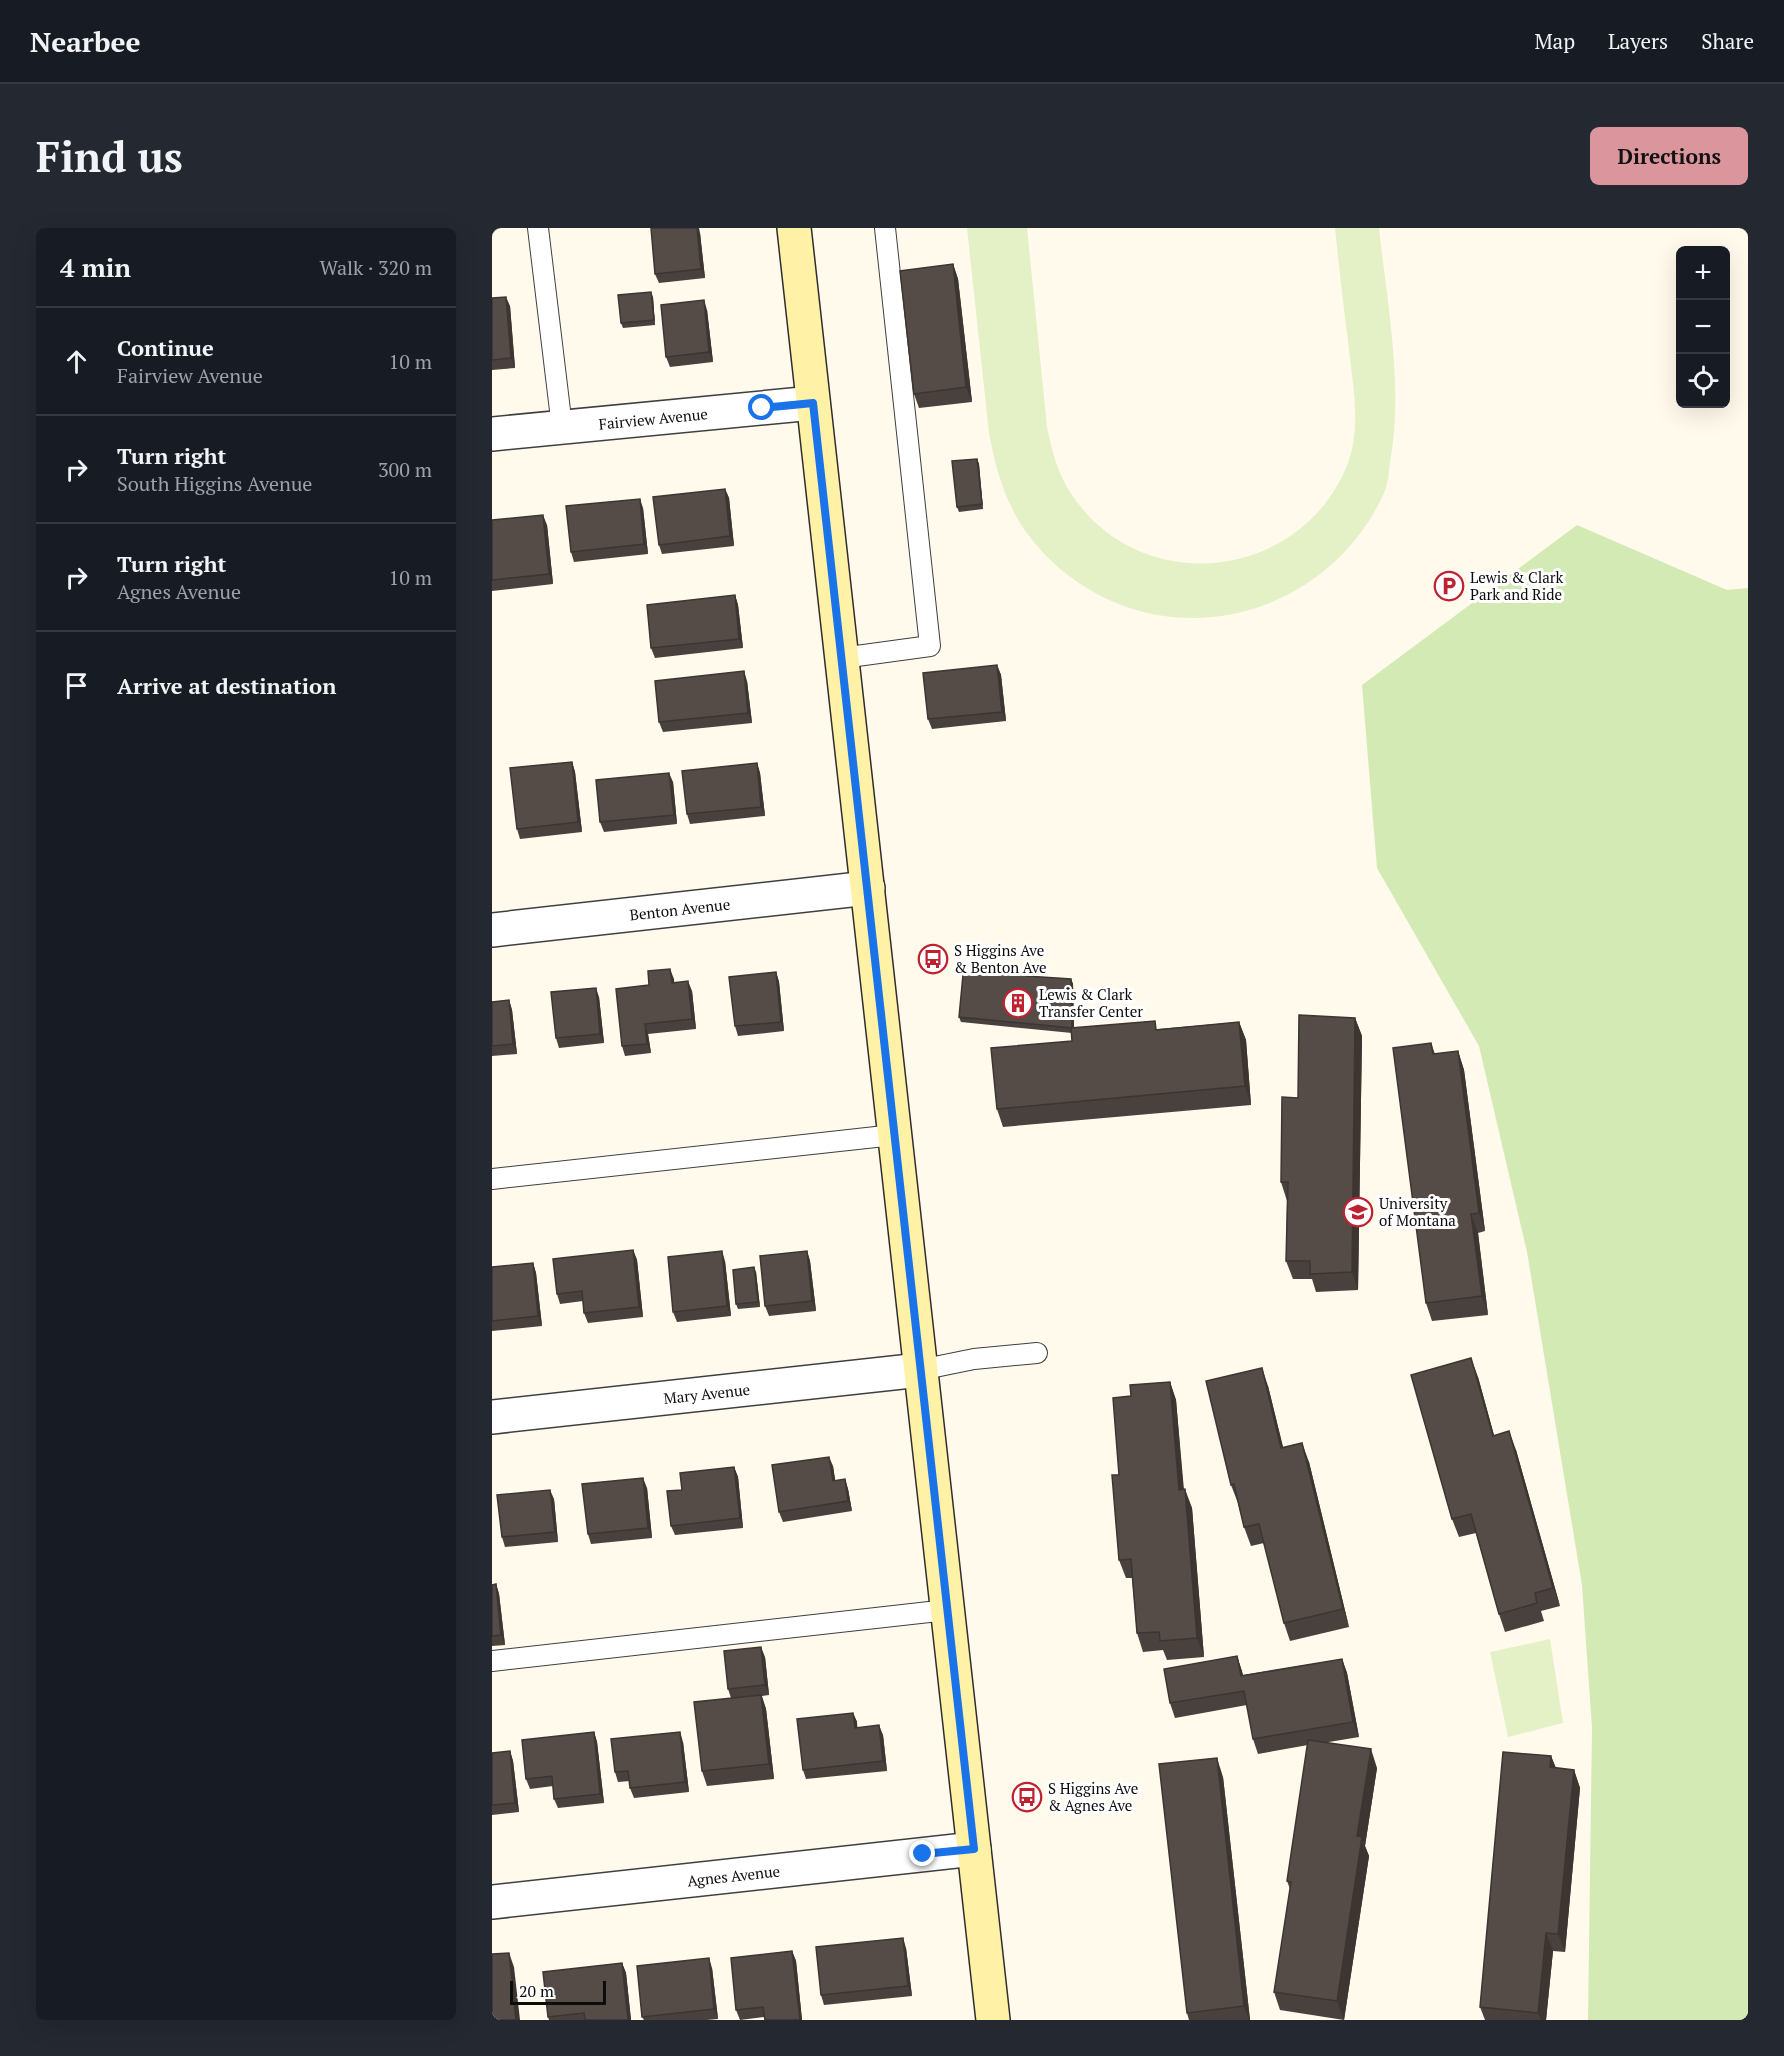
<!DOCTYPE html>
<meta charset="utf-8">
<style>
:root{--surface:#171b24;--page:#242831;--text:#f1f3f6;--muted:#9ea1a6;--line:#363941;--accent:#da959d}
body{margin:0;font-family:"PT Serif",serif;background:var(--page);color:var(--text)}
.controls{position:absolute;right:18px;top:18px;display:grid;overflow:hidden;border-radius:9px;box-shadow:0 6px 24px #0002}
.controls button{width:54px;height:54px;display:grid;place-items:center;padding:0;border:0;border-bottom:2px solid var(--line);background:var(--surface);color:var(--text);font:30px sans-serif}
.scale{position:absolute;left:18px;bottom:15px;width:96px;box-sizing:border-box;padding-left:6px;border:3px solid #0c0c0c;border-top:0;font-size:16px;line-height:21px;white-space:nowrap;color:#0c0c0c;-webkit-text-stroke:4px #fff;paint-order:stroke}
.stop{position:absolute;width:18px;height:18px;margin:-14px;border:4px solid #1a73e8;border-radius:50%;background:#fff}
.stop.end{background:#1a73e8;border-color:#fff;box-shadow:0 2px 6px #0008}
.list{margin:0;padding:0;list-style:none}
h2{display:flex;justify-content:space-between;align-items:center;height:78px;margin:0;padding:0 24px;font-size:26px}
h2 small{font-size:20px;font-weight:400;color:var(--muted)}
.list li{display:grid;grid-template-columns:39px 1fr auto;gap:18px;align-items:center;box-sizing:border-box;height:108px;padding:0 24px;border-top:2px solid var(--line)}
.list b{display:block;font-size:22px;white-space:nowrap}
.list p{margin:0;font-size:20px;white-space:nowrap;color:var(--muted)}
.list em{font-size:20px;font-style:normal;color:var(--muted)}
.icon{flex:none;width:33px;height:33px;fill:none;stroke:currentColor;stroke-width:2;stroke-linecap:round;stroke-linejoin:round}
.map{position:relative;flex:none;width:1256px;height:1792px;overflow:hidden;border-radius:9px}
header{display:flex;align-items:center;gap:36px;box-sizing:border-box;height:84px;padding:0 30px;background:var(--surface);border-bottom:2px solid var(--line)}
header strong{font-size:28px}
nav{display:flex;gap:33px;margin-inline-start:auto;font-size:21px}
.intro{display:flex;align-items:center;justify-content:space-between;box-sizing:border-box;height:144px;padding:0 36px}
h1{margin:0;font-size:42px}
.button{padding:15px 27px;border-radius:9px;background:var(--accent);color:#111;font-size:21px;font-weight:700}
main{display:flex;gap:36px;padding:0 36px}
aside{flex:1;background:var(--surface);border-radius:9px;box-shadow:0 6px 24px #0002}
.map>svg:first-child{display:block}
.green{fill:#d3eab5}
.pitch{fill:#e4f1c7}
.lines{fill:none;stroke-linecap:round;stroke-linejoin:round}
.lane-casing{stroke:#3f3f3f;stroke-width:22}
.street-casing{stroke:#3f3f3f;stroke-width:36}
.secondary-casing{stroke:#2e2e2e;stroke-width:36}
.lane{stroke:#fff;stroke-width:20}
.street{stroke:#fff;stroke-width:33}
.secondary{stroke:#fff1a6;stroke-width:33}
.wall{fill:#49413e}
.shaded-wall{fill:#3c3532}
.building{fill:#554c48;stroke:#3c3532;stroke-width:1.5}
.route{stroke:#1a73e8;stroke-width:8}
.labels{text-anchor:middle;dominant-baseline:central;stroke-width:6;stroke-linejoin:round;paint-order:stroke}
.street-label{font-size:15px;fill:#0c0c0c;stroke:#fff}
.poi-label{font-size:15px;fill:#0c0c0c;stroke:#fff;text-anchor:start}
</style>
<header>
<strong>Nearbee</strong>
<nav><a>Map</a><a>Layers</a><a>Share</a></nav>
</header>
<div class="intro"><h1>Find us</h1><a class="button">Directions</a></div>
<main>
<aside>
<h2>4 min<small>Walk · 320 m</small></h2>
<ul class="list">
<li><svg class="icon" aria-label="ahead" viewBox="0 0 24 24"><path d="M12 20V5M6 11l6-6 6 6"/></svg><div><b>Continue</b><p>Fairview Avenue</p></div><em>10 m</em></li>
<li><svg class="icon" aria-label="right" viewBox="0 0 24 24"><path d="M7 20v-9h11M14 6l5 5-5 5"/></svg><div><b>Turn right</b><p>South Higgins Avenue</p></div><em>300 m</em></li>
<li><svg class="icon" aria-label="right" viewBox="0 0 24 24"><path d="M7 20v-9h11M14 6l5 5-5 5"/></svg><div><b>Turn right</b><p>Agnes Avenue</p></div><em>10 m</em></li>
<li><svg class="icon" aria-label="arrive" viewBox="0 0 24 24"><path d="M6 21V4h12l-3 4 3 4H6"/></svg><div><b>Arrive at destination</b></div></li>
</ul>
</aside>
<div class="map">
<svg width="1256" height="1792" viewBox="0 0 1256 1792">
<rect width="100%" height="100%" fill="#fffaeb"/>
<polygon class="green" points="1085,297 1235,362 1256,360 1256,1792 1096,1792 1100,1500 1090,1357 1035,1024 987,818 885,640 870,457"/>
<g class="pitch">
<path d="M475 0H535L555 199C560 223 566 247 580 267 650 372 811 352 856 235 870 196 860 153 856 113 851 75 847 38 843 0H887C895 75 912 160 898 234 897 244 896 256 892 265 838 384 691 428 584 353 562 338 542 317 528 295 511 267 503 237 497 205Z"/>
<polygon points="1058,1411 1071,1495 1016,1509 998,1424"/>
</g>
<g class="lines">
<g class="lane-casing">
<g id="lane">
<polyline points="46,0 70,199"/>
<polyline points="350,430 438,418 393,0"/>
<polyline points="0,951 402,907"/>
<polyline points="428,1142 482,1131 545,1125"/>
<polyline points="0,1433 455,1382"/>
</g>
</g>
<g class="street-casing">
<g id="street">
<path id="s1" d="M0 206 321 175"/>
<path id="s2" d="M0 702 376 660"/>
<path id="s3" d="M0 1189 428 1142"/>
<path id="s4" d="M0 1674 482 1621"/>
</g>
</g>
<g class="secondary-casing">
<polyline id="secondary" points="302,0 501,1792"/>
</g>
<use href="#lane" class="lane"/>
<use href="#street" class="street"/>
<use href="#secondary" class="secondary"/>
</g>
<g class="wall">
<polygon points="208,5 213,50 167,55 163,46"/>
<polygon points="461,36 466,51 480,174 427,180 422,166"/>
<polygon points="161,69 163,97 131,100 129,95"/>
<polygon points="0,70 18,78 23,140 0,142"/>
<polygon points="215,82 221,134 178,139 174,129"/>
<polygon points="485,231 487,236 491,281 467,284 465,279"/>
<polygon points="233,261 237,270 242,318 170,326 167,317"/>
<polygon points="151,280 156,326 82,334 79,324"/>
<polygon points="0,292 55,297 61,356 0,363"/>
<polygon points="243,367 246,377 251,420 163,430 159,420"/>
<polygon points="505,437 509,447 514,493 440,501 436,491"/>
<polygon points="255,453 260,495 171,504 167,494"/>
<polygon points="80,534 83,544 90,604 28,611 25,601"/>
<polygon points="265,535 268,545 273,588 198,596 195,586"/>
<polygon points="181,554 185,596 112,604 108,594"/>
<polygon points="284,744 287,754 292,803 246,808 243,798"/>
<polygon points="525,745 534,748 579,751 581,756 582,800 666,801 747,794 754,812 759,877 511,899 505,881 580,813 580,805 469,794 467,789 481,747"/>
<polygon points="182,751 182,755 200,763 204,801 156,806 159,825 133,828 130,818 157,757"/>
<polygon points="107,769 112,815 67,820 64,810"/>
<polygon points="17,772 20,782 25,826 0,828 0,774"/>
<polygon points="863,790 870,808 866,1062 824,1064 820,1051 801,1051 794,1033 795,973 789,954 806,870"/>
<polygon points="939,815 943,826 966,823 972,842 993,1003 986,1005 996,1087 940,1093 934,1075"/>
<polygon points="141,1022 145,1032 151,1089 96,1095 92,1085 91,1073 68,1076 65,1066"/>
<polygon points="315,1023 318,1033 324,1083 277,1088 273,1078"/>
<polygon points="233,1033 239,1088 185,1094 181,1084"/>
<polygon points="41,1035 44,1045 50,1098 0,1103 0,1039"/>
<polygon points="264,1044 268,1079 246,1081 244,1076"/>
<polygon points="986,1149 1002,1207 1024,1222 1068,1378 1049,1383 1052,1393 1013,1404 1007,1386 984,1305 967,1309 960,1291"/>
<polygon points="678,1154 684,1172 692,1262 700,1280 712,1429 675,1432 671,1422 651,1424 645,1405 640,1350 634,1350 627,1332 639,1168"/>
<polygon points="776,1158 791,1220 817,1234 857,1399 798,1413 792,1395 772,1315 759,1318 752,1299 746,1275 739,1257"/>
<polygon points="341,1238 343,1253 353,1251 356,1261 360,1283 291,1294 287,1284"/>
<polygon points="242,1239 246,1249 251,1300 183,1307 179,1298 190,1262"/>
<polygon points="155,1260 160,1310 99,1316 96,1306"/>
<polygon points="62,1271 66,1314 13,1319 10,1309"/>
<polygon points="4,1356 7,1366 13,1417 0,1418 0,1357"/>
<polygon points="745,1428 751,1447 850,1431 855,1445 867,1509 831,1515 885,1540 873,1618 877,1628 852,1792 788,1782 782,1764 798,1661 795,1653 816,1517 766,1526 761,1511 755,1477 683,1490 678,1475"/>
<polygon points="273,1429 277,1467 270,1468 274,1481 282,1551 215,1558 210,1543 239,1470 236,1461"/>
<polygon points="361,1485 365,1494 365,1499 391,1507 395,1543 314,1551 311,1542"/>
<polygon points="102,1504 105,1514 112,1575 66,1580 62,1571 61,1558 38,1561 34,1551"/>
<polygon points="191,1514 197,1564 142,1570 138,1560 138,1553 126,1554 123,1544"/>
<polygon points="18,1523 21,1533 27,1584 0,1587 0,1525"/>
<polygon points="1059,1528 1064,1540 1082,1542 1088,1560 1073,1724 1061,1723 1054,1792 993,1792 988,1779"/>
<polygon points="731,1549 758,1792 697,1792 695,1785"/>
<polygon points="414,1720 420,1768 332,1777 329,1767"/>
<polygon points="300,1723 304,1733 310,1792 273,1792 273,1789 248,1792 244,1782"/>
<polygon points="130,1735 134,1745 139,1792 57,1792 56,1789"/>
<polygon points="220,1740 226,1791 215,1792 152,1792 150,1789"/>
</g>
<g class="shaded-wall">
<polygon points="205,0 207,0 208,5 213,50 209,41"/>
<polygon points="461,36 466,51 480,174 474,159"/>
<polygon points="159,64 161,69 163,97 162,92"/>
<polygon points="14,69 18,78 23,140 19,130"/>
<polygon points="212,72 215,82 221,134 217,124"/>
<polygon points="485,231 487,236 491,281 490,276"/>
<polygon points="233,261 237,270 242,318 238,308"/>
<polygon points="148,271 151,280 156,326 152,316"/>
<polygon points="51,287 55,297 61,356 57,346"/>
<polygon points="243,367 246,377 251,420 247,411"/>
<polygon points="505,437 509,447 514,493 510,484"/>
<polygon points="252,443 255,453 260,495 256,485"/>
<polygon points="80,534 83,544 90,604 86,594"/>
<polygon points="265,535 268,545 273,588 269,579"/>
<polygon points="177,545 181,554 185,596 182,587"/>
<polygon points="178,741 182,751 183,765 180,755"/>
<polygon points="284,744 287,754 292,803 289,794"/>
<polygon points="579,751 581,756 582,805 580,800"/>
<polygon points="196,753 200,763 204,801 200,791"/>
<polygon points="104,760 107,769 112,815 108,806"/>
<polygon points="17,772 20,782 25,826 21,816"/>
<polygon points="863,790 870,808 866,1062 860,1044"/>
<polygon points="747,794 754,812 759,877 753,858"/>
<polygon points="153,796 156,806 159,825 155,816"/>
<polygon points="966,823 972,842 993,1003 987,985"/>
<polygon points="979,986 986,1005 996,1087 990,1068"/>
<polygon points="141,1022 145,1032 151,1089 147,1079"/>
<polygon points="230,1023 233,1033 239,1088 235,1078"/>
<polygon points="315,1023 318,1033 324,1083 320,1073"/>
<polygon points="41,1035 44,1045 50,1098 46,1088"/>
<polygon points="262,1039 264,1044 268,1079 266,1074"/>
<polygon points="979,1130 986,1149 1007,1226 1001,1208"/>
<polygon points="770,1140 776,1158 796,1239 789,1220"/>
<polygon points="678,1154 684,1172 693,1281 687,1262"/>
<polygon points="1017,1203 1024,1222 1068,1378 1061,1360"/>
<polygon points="810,1215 817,1234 857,1399 851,1381"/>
<polygon points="337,1229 341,1238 345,1263 341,1253"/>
<polygon points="242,1239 246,1249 251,1300 248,1290"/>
<polygon points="151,1250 155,1260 160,1310 156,1300"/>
<polygon points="353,1251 356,1261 360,1283 356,1273"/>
<polygon points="693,1261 700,1280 712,1429 705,1410"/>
<polygon points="58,1262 62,1271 66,1314 63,1304"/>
<polygon points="4,1356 7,1366 13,1417 9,1407"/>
<polygon points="269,1419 273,1429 277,1467 273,1457"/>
<polygon points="745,1428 750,1443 754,1462 749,1448"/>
<polygon points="850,1431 855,1445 867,1509 861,1494"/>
<polygon points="269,1467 274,1481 282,1551 277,1536"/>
<polygon points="361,1485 365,1494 366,1509 363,1500"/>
<polygon points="387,1497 391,1507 395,1543 391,1533"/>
<polygon points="102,1504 105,1514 112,1575 108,1566"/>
<polygon points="188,1504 191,1514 197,1564 193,1554"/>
<polygon points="879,1521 885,1540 873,1618 877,1628 852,1792 845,1773 865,1608"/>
<polygon points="18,1523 21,1533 27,1584 23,1575"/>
<polygon points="1059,1528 1066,1546 1058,1539"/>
<polygon points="725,1530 731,1549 758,1792 757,1792 752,1778"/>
<polygon points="1082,1542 1088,1560 1073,1724 1066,1706"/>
<polygon points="1054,1705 1061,1723 1054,1792 1049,1792 1046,1785"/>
<polygon points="411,1710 414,1720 420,1768 416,1758"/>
<polygon points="300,1723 304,1733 310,1792 308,1792"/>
<polygon points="17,1725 22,1739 28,1792 24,1792"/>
<polygon points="217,1730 220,1740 226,1791 222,1781"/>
<polygon points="130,1735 134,1745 139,1792 136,1792"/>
</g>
<g class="building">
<polygon points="159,0 205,0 209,41 163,46"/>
<polygon points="461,36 474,159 422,166 408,43"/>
<polygon points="159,64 162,92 129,95 126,67"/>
<polygon points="14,69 19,130 0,132 0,70"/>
<polygon points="212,72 217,124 174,129 169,77"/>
<polygon points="485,231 490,276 465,279 460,233"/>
<polygon points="233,261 238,308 167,317 161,269"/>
<polygon points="148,271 152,316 79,324 74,278"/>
<polygon points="51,287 57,346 0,352 0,292"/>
<polygon points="243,367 247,411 159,420 155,377"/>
<polygon points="505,437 510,484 436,491 431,445"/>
<polygon points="252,443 256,485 167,494 163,453"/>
<polygon points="80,534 86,594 25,601 18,540"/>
<polygon points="265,535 269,579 195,586 190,543"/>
<polygon points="177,545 182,587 108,594 104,552"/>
<polygon points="481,734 524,742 525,745 533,746 534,748 579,751 580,800 467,789 471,747 481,747"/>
<polygon points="178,741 180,755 196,753 200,791 153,796 155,816 130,818 124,761 157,757 156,743"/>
<polygon points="284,744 289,794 243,798 237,749"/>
<polygon points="104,760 108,806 64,810 59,764"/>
<polygon points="17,772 21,816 0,818 0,774"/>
<polygon points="807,787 863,790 860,1044 818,1046 818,1033 794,1033 796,954 789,954 790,869 806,870"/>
<polygon points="663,793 664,802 747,794 753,858 505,881 499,820 580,813 579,800"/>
<polygon points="939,815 941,826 966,823 987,985 979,986 990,1068 934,1075 901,820"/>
<polygon points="141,1022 147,1079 92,1085 90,1063 65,1066 61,1031"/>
<polygon points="230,1023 235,1078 181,1084 176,1029"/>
<polygon points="315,1023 320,1073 273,1078 268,1028"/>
<polygon points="41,1035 46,1088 0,1093 0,1039"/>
<polygon points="262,1039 266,1074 244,1076 241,1042"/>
<polygon points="979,1130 1001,1208 1017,1203 1061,1360 1043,1365 1045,1375 1007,1386 979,1286 960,1291 919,1147"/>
<polygon points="770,1140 789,1220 810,1215 851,1381 792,1395 767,1296 752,1299 742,1256 739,1257 714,1153"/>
<polygon points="678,1154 687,1262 693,1261 705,1410 668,1413 667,1404 645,1405 639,1331 627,1332 620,1247 627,1247 621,1170 639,1168 638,1157"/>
<polygon points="337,1229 341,1253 353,1251 356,1273 287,1284 280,1237"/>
<polygon points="242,1239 248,1290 179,1298 175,1263 190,1262 188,1245"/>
<polygon points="151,1250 156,1300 96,1306 90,1256"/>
<polygon points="58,1262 63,1304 10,1309 5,1267"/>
<polygon points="4,1356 9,1407 0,1408 0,1357"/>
<polygon points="269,1419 273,1457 236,1461 232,1423"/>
<polygon points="745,1428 749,1448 850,1431 861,1494 761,1511 752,1463 678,1475 672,1441"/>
<polygon points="269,1467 277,1536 210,1543 202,1474"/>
<polygon points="361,1485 363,1500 387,1497 391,1533 311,1542 305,1491"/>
<polygon points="102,1504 108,1566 62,1571 60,1548 34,1551 30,1512"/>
<polygon points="188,1504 193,1554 138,1560 136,1543 123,1544 119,1511"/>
<polygon points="816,1512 879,1521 865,1608 870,1609 845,1773 782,1764 799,1654 795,1653"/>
<polygon points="18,1523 23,1575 0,1577 0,1525"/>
<polygon points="1011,1524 1059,1528 1058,1539 1082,1542 1066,1706 1054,1705 1046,1785 988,1779"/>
<polygon points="725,1530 752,1778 695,1785 667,1536"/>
<polygon points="411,1710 416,1758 329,1767 324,1719"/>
<polygon points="300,1723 308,1792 273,1792 271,1779 244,1782 239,1730"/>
<polygon points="17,1725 24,1792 0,1792 0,1726"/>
<polygon points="217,1730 222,1781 150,1789 145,1738"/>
<polygon points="130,1735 136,1792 93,1792 92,1785 56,1789 51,1744"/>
</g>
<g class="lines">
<polyline class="route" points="270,180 321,175 482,1621 431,1626"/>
</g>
<defs>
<g id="parking-ring" transform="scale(1.5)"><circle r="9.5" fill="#fff" stroke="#be2231" stroke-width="1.5"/><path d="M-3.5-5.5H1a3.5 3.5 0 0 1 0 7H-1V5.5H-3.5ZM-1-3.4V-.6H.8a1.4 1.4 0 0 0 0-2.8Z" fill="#be2231"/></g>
<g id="bus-ring" transform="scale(1.5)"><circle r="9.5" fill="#fff" stroke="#be2231" stroke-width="1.5"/><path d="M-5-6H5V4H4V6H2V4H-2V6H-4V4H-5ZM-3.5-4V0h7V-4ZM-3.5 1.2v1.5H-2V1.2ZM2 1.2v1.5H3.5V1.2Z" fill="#be2231"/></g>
<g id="building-ring" transform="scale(1.5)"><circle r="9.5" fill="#fff" stroke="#be2231" stroke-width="1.5"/><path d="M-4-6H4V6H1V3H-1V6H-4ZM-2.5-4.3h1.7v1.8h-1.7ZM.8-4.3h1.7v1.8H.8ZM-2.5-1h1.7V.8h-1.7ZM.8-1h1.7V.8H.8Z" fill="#be2231"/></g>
<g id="university-ring" transform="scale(1.5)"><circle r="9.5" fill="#fff" stroke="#be2231" stroke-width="1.5"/><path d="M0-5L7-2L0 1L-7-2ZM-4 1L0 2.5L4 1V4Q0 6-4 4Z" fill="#be2231"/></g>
</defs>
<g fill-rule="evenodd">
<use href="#parking-ring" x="957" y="358"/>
<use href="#bus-ring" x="441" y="731"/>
<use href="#building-ring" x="526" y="775"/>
<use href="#university-ring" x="866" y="984"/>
<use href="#bus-ring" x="535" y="1569"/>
</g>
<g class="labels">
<g class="street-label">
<text stroke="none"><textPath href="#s1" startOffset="162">Fairview Avenue</textPath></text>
<text stroke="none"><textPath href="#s2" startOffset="189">Benton Avenue</textPath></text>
<text stroke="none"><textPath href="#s3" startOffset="216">Mary Avenue</textPath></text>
<text stroke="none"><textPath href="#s4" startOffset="243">Agnes Avenue</textPath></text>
</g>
<g class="poi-label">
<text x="978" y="349">Lewis &amp; Clark<tspan x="978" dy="17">Park and Ride</tspan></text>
<text x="462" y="722">S Higgins Ave<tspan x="462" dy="17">&amp; Benton Ave</tspan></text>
<text x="547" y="766">Lewis &amp; Clark<tspan x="547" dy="17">Transfer Center</tspan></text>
<text x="887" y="975">University<tspan x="887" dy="17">of Montana</tspan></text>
<text x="556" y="1560">S Higgins Ave<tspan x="556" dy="17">&amp; Agnes Ave</tspan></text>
</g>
</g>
</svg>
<div class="controls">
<button>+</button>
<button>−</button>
<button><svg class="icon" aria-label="locate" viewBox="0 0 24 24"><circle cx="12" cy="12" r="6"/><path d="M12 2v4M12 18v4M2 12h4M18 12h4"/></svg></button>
</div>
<div class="scale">20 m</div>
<div class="stop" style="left:270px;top:180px"></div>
<div class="stop end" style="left:431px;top:1626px"></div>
</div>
</main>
